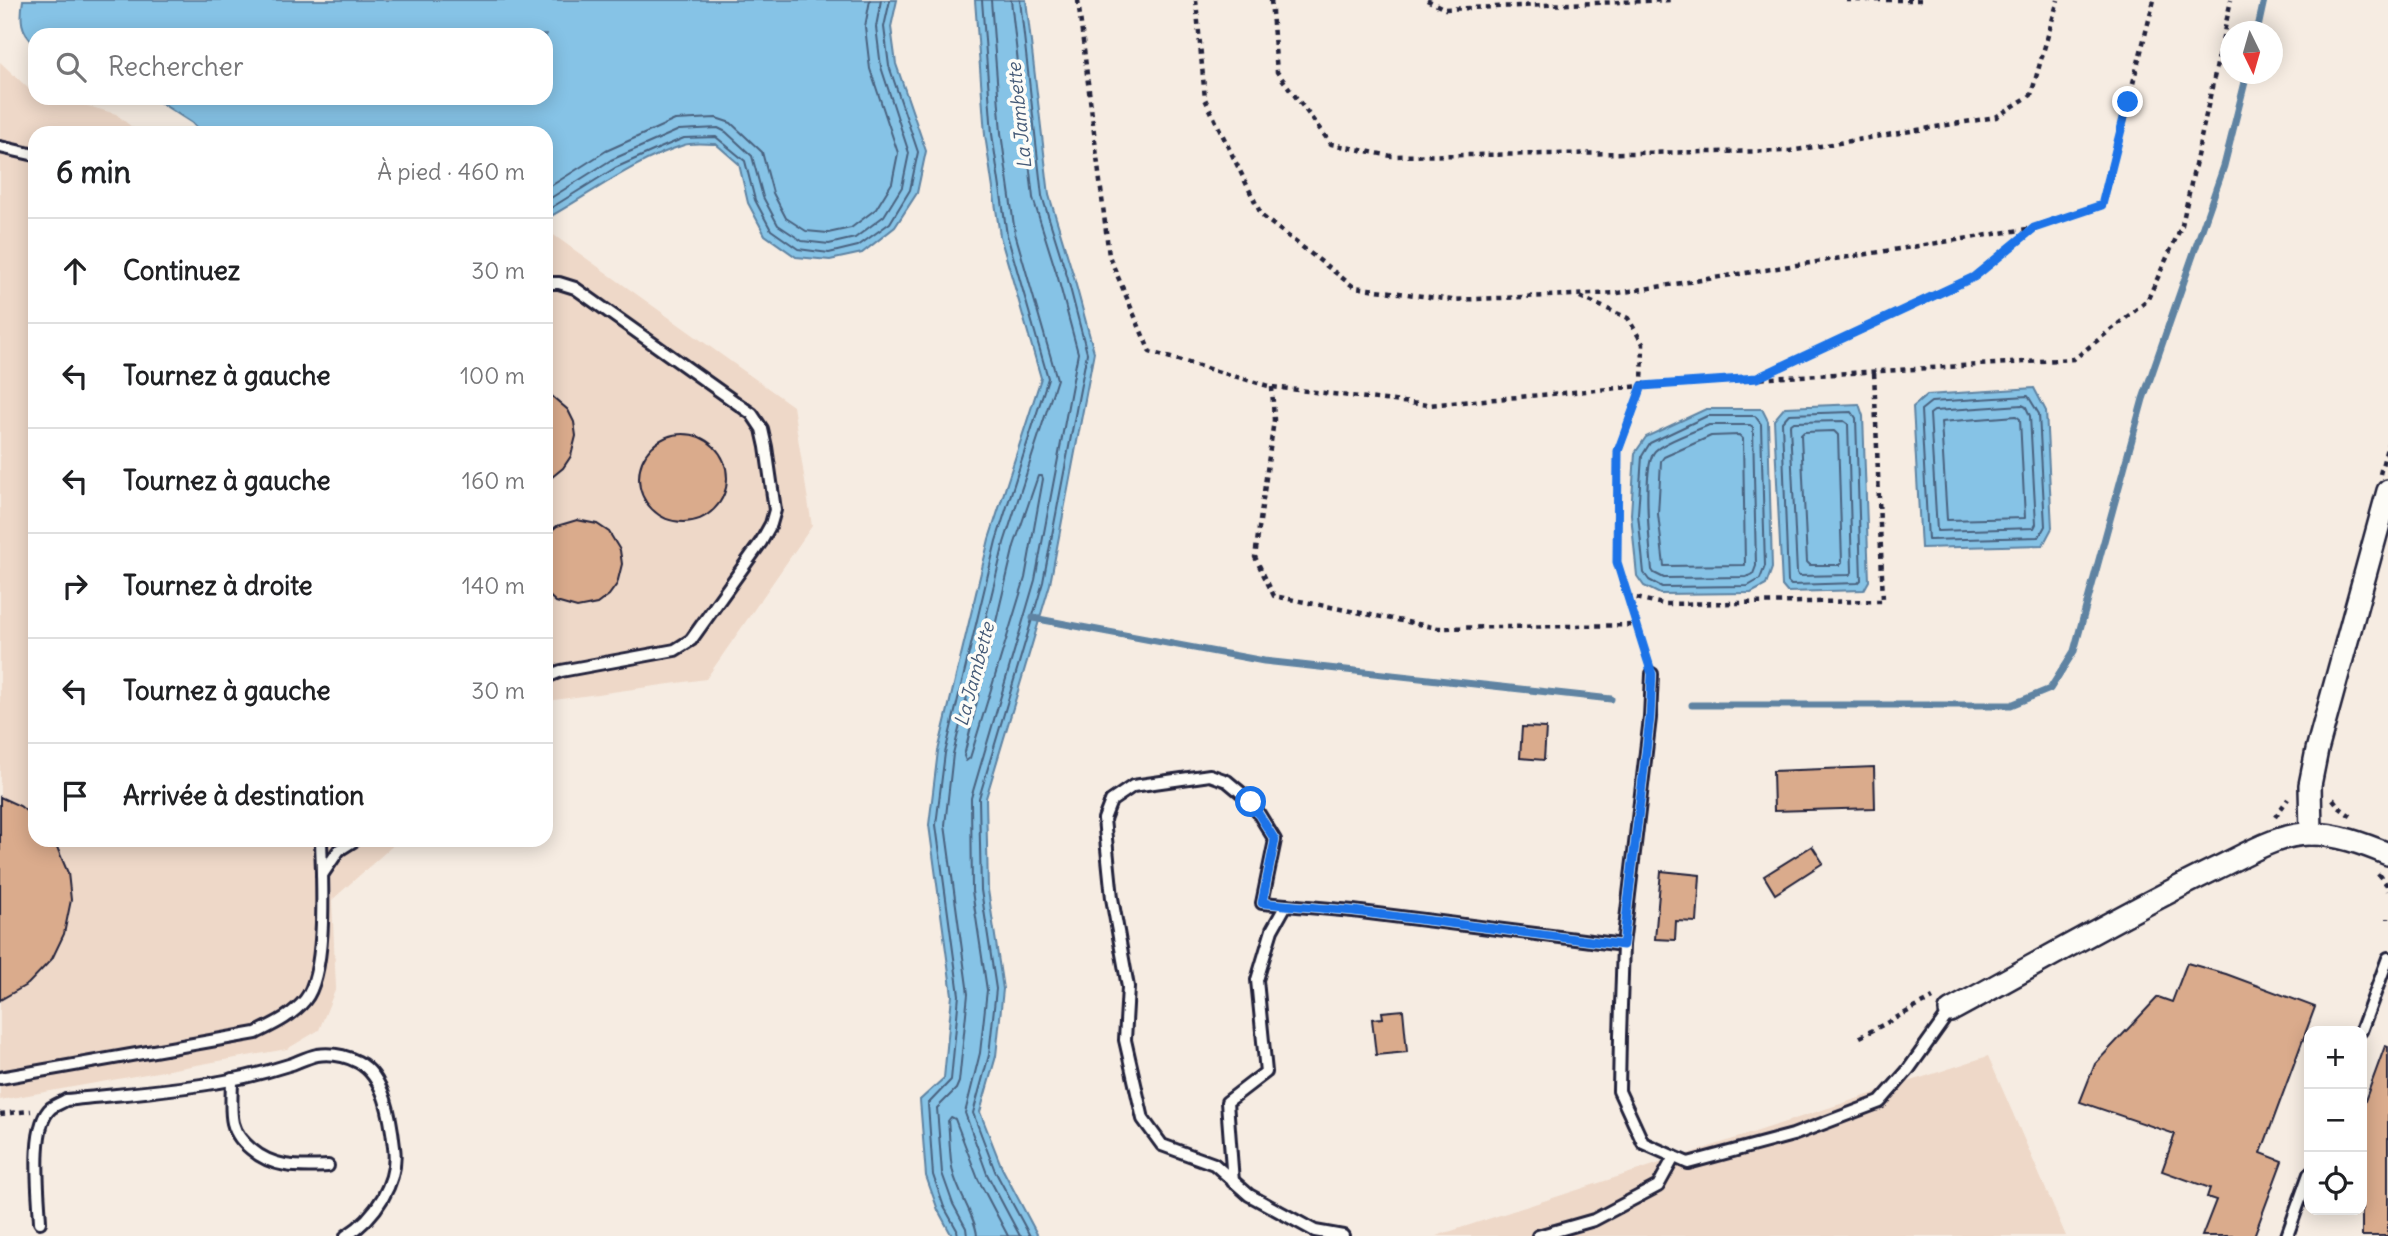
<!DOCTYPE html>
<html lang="fr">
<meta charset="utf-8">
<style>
:root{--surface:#fff;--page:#f6f6f6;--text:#202124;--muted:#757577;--line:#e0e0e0}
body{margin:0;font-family:Delius,sans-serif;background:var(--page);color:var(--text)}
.controls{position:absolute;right:21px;bottom:21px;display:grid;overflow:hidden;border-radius:14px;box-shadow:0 4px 18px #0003}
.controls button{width:63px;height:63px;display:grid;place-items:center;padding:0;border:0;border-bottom:2px solid var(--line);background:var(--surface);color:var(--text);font:35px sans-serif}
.compass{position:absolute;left:2220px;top:21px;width:63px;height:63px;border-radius:50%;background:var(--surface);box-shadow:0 4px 18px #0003;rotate:175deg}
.stop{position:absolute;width:21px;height:21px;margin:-16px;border:5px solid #1a73e8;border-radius:50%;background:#fff}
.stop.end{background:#1a73e8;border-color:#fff;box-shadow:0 2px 7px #0008}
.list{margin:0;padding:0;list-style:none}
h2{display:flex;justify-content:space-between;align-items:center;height:91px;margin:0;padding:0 28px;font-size:30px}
h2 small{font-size:23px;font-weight:400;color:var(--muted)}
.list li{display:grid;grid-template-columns:46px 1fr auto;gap:21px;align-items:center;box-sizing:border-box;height:105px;padding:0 28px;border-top:2px solid var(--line)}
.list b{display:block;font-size:26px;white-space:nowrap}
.list em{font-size:23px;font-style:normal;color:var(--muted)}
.icon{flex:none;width:38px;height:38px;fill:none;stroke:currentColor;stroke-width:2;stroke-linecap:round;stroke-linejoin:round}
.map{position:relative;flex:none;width:2388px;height:1236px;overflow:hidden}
.search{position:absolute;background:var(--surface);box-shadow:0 4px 18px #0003;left:28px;top:28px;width:525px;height:77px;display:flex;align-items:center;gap:18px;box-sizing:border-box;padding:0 24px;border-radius:21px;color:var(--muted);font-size:26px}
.panel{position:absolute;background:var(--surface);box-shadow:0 4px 18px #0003;left:28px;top:126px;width:525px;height:721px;border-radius:21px}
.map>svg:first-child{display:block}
.built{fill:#eed8c8}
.water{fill:#86c3e6;stroke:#5e83a2;stroke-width:2}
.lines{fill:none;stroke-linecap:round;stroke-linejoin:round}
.shore{stroke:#4a627f;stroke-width:2}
.stream{stroke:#5e83a2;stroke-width:7}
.building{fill:#daab8c;stroke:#22223b;stroke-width:2}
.service-casing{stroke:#22223b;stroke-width:16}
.minor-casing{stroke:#22223b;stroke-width:26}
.path{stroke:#22223b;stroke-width:4.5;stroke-dasharray:5 5;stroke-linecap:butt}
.service{stroke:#fdfcf7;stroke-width:10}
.minor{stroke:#fdfcf7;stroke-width:21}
.route{stroke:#1a73e8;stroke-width:9}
.labels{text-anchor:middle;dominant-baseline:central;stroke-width:7;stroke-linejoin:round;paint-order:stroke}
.water-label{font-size:19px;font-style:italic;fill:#455a77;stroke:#fdfcf7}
</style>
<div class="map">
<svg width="2388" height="1236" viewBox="0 0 2388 1236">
<rect width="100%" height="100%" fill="#f6ece2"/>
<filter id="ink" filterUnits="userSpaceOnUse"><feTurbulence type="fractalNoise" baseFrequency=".0143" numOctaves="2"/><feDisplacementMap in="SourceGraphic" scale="14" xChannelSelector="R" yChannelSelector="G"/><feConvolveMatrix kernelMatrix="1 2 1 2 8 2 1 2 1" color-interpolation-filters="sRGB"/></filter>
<g filter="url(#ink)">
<g class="built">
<polygon points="0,62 29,89 35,91 35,98 60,98 116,114 139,133 35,133 35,840 399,840 332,900 336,988 319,1030 287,1049 0,1100"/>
<polygon points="548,231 793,406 812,526 706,679 554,700 546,707 546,233"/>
<polygon points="1988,1056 2066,1236 1436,1236"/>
</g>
<g class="water">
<path d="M23 0H897L891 27 896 64 926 151 917 193 895 227 862 253 830 260 796 257 765 235 748 203 739 164 716 144C706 144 693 142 684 145 633 161 591 194 546 219V133H202L192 123 153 98H546V35H35V44C20 32 20 18 23 0Z"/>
<polygon points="975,0 1026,0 1049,195 1073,274 1094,352 1050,584 986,798 988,890 1003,989 996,1056 980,1112 1002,1168 1038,1236 952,1236 938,1210 926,1176 920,1100 944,1078 952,995 929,825 938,751 989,539 1041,378 1000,236 985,135"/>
<polygon points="2034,388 2046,411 2052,528 2043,545 1921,548 1913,407 1927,395"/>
<polygon points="1859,404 1863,416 1869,581 1864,590 1787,592 1782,586 1774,420 1785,407"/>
<polygon points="1706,409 1762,409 1768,421 1772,568 1766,585 1751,593 1660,594 1644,586 1637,576 1631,514 1635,453 1646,437"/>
</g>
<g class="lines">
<g class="shore">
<polyline points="1011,0 1033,198 1058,278 1078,353 1035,580 971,798 972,891 987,990 980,1053 965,1113 987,1174 1020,1236"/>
<polyline points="1020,0 1042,196 1067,276 1087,353 1043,582 979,798 981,890 996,989 989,1055 973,1113 995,1171 1030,1236"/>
<polyline points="546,189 606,151 675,120 716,118 731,123 762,152 773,193 786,218 806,231 828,233 851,228 876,209 892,183 898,153 870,69 865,27 870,0"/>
<polyline points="546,201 611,160 679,130 718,128 726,132 752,156 763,197 778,225 802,241 829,244 855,238 884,216 902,187 909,153 881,67 876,27 881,0"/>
<polyline points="546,211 615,168 653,151 684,138 716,137 745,161 755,200 771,230 798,249 829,253 858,246 890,223 910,190 918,152 889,66 884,27 890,0"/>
<polygon points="2028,396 2039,414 2045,526 2039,537 1928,540 1921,410 1931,402"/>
<polygon points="2022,405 2026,407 2030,416 2036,524 2034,528 1937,531 1930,414 1934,411"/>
<polygon points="1852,412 1856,418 1861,580 1858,583 1791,585 1788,582 1782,422 1789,414"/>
<polygon points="1755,416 1761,424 1765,566 1760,579 1748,586 1662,587 1649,580 1644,573 1638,514 1642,456 1650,443 1707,416"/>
<polygon points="2016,416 2020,419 2025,518 1947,520 1941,422"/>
<polygon points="1844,421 1848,424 1852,572 1849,575 1799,576 1797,573 1790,425 1794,422"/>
<path d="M1709 425H1750L1753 427 1756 566 1753 574 1746 577 1664 578 1654 573 1652 570C1650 548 1641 466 1655 451 1665 441 1696 431 1709 425Z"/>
<polygon points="1834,431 1838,435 1842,562 1839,565 1810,565 1807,562 1801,435 1804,432"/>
<polygon points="1739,435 1743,439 1745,565 1664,566 1658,514 1661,461 1664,457 1711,436"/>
<polygon points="1038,476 1042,476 1043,479 1025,578 970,758 966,761 964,756 1014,546"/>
<polyline points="958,1236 957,1230 944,1207 933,1175 928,1104 951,1080 959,995 936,825 945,753 996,541 1048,378 1007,235 992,134 982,0"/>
<polyline points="967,1236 966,1228 953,1204 942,1173 937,1108 956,1089 959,1082 968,994 945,825 953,754 1004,543 1057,379 1015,233 1001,133 991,0"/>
<path d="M977 1236C976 1218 958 1193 953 1172 949 1156 950 1137 948 1121L951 1117 955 1119 978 1179 1008 1236"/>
</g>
<g class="stream">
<polyline points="2257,32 2264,0"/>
<polyline points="1033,618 1264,661 1611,699"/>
<polyline points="1692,705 2011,705 2050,689 2074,651 2143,399 2224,166 2247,74"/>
</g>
</g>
<g class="building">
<polygon points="546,391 568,410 574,422 576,436 571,456 563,468 546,482"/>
<circle cx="683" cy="478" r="44"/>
<polygon points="577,520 597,524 609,532 620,550 622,564 617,584 609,595 597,604 577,608 556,602 546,593 546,535 557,526"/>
<polygon points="1522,727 1546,728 1544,760 1520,758"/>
<polygon points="1874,767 1875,808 1774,811 1773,771"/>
<polygon points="0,797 20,806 35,818 35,840 54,840 68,873 71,900 64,934 52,959 28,984 0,1000"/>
<polygon points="1812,846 1823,863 1775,894 1764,876"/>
<polygon points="1661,871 1700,875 1697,922 1676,921 1675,940 1655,939"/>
<polygon points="2187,963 2226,974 2315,1007 2261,1153 2282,1161 2254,1236 2202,1236 2216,1200 2207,1197 2210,1188 2162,1171 2175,1134 2080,1102 2095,1064 2158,997 2172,1002"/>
<polygon points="1403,1010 1407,1052 1376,1055 1372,1019 1383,1018 1382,1012"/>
<polygon points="2385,1046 2388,1047 2388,1236 2362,1236 2362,1109"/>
</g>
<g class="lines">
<g class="service-casing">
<g id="service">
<polyline points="0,147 35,155"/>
<polyline points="546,283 559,283 575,288 752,414 762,429 766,447 775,510 771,524 761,542 691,640 675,650 561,671 546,677"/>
<polyline points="1652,674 1650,718 1623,945 1620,1036 1619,1091 1643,1143 1688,1163 1793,1135 1880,1102 1908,1070 1950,1011"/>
<polyline points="322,875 339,850 355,840"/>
<polyline points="1286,905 1262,903 1275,840 1251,801 1227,781 1210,775 1133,786 1111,801 1104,819 1112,898 1128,987 1125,1040 1143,1119 1162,1145 1214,1164 1249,1195 1315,1231 1343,1236"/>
<polyline points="2361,1031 2388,958"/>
<path d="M0 1078 256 1033C274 1024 292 1016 305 1000 328 972 322 877 321 840"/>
<path d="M232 1079C232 1093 230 1110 233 1123 236 1135 243 1142 251 1149 274 1169 300 1167 328 1166"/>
<polyline points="1233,1182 1227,1102 1266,1072 1257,980 1272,930 1286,905 1353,911 1623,945"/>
<path d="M40 1222C39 1197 30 1125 51 1108 55 1105 61 1103 66 1100 119 1094 173 1091 225 1081 247 1077 270 1071 292 1064 300 1061 308 1057 317 1055 332 1053 344 1055 358 1062 385 1076 391 1120 394 1147 399 1182 375 1218 346 1236"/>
<polyline points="1538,1236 1594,1220 1658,1186 1674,1157"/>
<polyline points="2287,1236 2309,1174"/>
</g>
</g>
<g class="minor-casing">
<g id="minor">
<polyline points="2311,834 2310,785 2317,750 2388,491"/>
<path d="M1950 1011C2039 963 2126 912 2217 868 2245 855 2279 833 2311 834 2337 834 2364 844 2388 854"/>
</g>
</g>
<g class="path">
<polyline points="1078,0 1109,256 1150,352 1272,387 1428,405 1642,386 2074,359 2147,301 2182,225 2231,0"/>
<polyline points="1196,0 1205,99 1262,216 1354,287 1452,300 1618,293 2033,228"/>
<polyline points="1271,0 1277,72 1331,144 1391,156 1790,151 1996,117 2031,95 2058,0"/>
<polyline points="1427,0 1445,9 1670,0"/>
<polyline points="1846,0 1921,0"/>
<polyline points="1580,297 1628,318 1643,344 1642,386 1618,451 1617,562 1647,660"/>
<polyline points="1761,376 1974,277 2033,228 2102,205 2154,0"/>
<polyline points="1272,387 1274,420 1255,557 1274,596 1438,628 1637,625"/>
<polyline points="2380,474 2388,444"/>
<polyline points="1627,596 1663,604 1883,601 1874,371"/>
<polyline points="2333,799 2340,808 2352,817"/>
<polyline points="2275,817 2288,799"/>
<polyline points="2378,874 2387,885 2388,891"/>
<polyline points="2388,919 2388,918"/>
<polyline points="1860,1037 1933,998"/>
<polyline points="0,1114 31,1111"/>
</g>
<use href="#service" class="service"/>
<use href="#minor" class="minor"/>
</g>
</g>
<g class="lines" filter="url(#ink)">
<polyline class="route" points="1251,802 1275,840 1262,903 1353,911 1623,945 1650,718 1652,674 1617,562 1618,451 1642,386 1757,378 1974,277 2034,228 2102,205 2128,102"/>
</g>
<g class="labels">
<g class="water-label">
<text transform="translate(1019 116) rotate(-96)">La Jambette</text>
<text transform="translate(974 674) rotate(-75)">La Jambette</text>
</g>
</g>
</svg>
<div class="controls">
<button>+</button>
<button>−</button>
<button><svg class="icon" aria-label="locate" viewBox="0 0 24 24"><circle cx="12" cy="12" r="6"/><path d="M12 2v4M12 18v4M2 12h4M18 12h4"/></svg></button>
</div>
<svg class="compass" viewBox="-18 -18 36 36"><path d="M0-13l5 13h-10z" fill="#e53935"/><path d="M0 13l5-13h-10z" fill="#757577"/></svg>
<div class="stop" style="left:1251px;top:802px"></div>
<div class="stop end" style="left:2128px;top:102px"></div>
<div class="search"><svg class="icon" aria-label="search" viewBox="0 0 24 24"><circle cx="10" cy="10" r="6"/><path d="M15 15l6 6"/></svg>Rechercher</div>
<section class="panel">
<h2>6 min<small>À pied · 460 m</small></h2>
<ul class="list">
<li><svg class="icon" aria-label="ahead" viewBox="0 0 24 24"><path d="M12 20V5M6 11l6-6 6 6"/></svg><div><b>Continuez</b></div><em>30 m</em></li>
<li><svg class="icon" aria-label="left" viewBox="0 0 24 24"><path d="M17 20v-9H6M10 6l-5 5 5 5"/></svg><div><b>Tournez à gauche</b></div><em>100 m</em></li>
<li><svg class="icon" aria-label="left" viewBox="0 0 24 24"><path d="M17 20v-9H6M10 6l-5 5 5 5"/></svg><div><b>Tournez à gauche</b></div><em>160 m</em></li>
<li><svg class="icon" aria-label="right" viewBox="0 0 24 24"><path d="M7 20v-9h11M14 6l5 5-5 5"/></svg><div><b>Tournez à droite</b></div><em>140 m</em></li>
<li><svg class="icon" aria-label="left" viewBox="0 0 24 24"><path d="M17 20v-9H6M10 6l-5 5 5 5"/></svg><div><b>Tournez à gauche</b></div><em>30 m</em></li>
<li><svg class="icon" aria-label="arrive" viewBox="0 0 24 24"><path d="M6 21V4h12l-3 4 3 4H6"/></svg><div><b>Arrivée à destination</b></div></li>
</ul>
</section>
</div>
